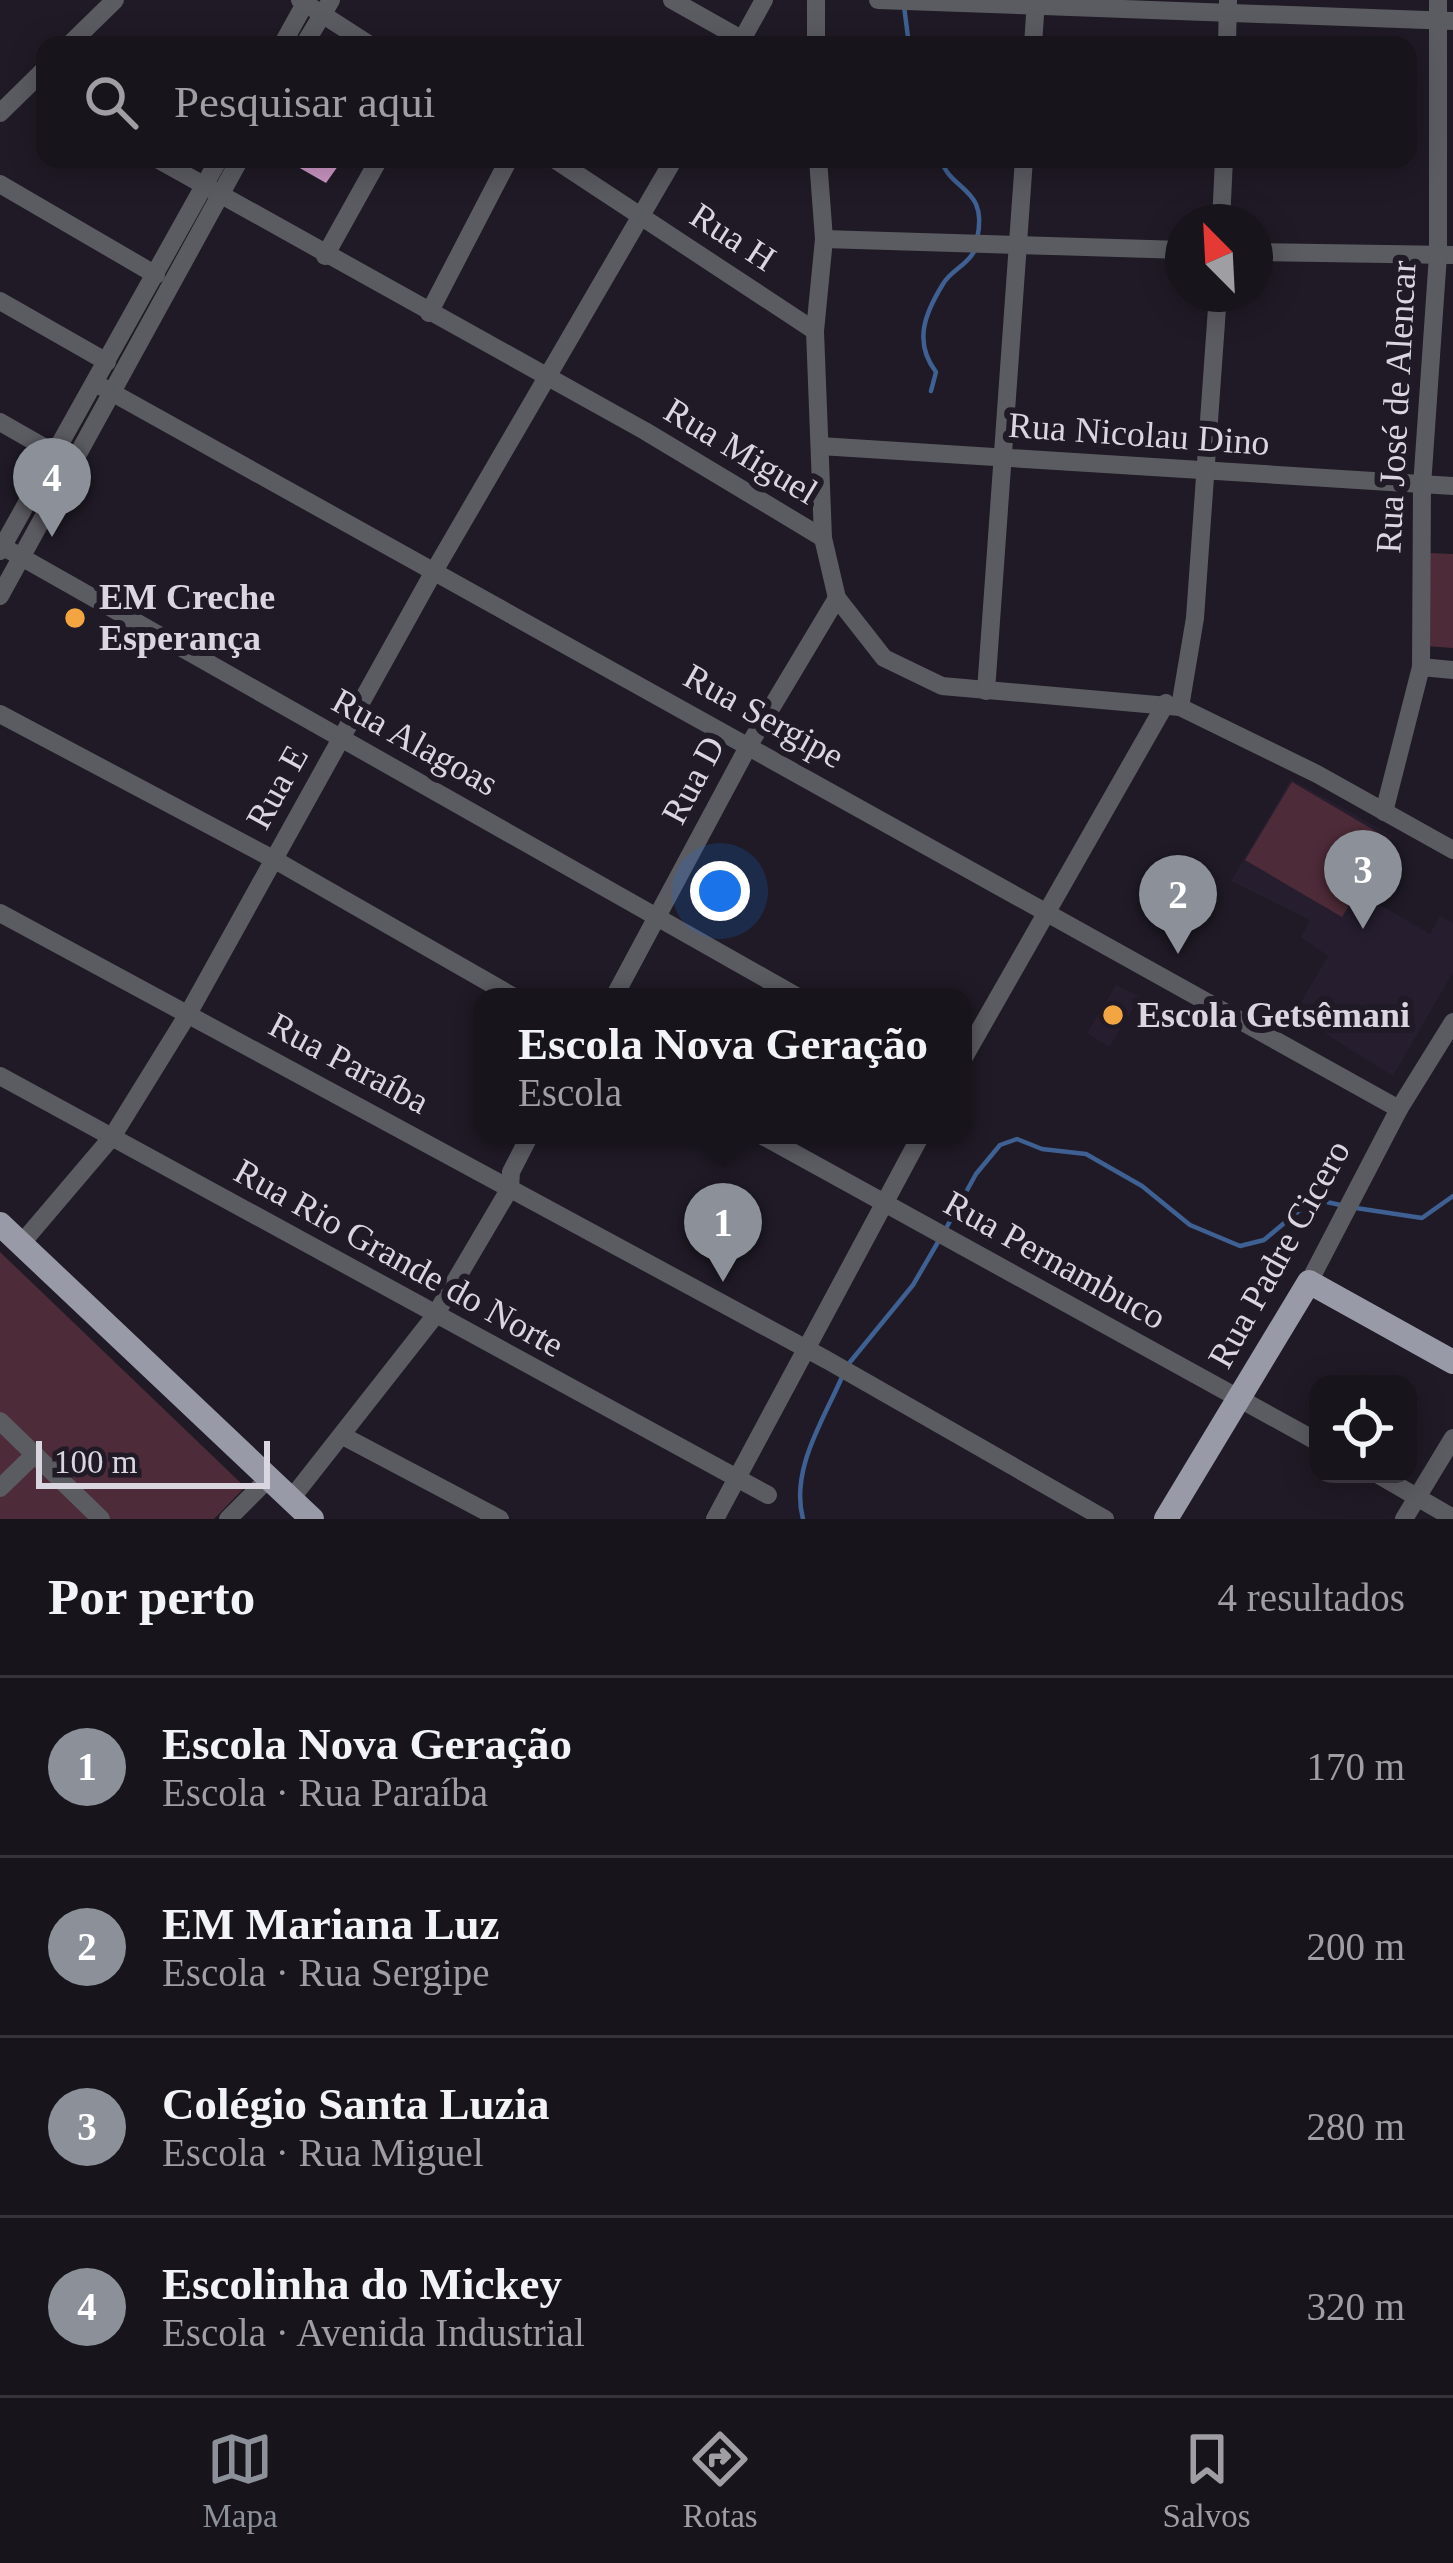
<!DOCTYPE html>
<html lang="pt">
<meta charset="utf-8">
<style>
:root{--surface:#17141c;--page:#242129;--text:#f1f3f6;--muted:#9e9ea3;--line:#36333b;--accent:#8c9099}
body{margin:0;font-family:Georgia,serif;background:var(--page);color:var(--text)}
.controls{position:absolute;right:36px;bottom:36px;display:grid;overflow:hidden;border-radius:24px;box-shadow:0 6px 30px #0003}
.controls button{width:108px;height:108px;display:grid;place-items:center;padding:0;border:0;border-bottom:3px solid var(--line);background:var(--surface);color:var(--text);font:60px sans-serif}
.compass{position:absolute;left:1165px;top:204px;width:108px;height:108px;border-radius:50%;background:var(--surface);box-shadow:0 6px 30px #0003;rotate:336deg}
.scale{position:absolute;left:36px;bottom:30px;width:234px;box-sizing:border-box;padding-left:12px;border:6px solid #dad6df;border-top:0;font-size:33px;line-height:42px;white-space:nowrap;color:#dad6df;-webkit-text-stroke:9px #1f1a25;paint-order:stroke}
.you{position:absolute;left:720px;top:891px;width:42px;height:42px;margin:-30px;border:9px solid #fff;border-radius:50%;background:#1a73e8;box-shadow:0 0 0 18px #1a73e833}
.badge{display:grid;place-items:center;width:78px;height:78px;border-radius:50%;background:var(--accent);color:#fff;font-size:39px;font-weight:700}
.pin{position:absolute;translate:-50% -99px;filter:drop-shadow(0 3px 6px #0008)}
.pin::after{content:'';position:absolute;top:63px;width:42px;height:36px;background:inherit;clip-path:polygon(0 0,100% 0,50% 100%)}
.popup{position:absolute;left:474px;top:988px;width:498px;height:156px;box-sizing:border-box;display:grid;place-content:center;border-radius:24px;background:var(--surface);filter:drop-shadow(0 3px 9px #0005);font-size:39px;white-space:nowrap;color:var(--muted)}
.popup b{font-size:45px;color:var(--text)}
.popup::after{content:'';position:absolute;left:50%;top:100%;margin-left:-24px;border:24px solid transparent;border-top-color:var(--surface)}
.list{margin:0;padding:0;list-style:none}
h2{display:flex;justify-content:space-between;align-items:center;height:156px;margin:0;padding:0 48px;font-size:51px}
h2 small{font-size:39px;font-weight:400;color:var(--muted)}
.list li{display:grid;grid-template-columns:78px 1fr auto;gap:36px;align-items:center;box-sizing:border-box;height:180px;padding:0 48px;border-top:3px solid var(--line)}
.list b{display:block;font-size:45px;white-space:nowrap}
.list p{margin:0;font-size:39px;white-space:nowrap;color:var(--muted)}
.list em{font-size:39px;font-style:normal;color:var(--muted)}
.icon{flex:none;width:66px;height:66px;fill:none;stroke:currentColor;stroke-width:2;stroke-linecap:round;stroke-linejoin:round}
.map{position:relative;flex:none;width:1453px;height:1519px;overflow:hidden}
.search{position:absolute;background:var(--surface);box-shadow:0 6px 30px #0003;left:36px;right:36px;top:36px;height:132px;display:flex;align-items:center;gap:30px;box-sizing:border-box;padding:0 42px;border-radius:24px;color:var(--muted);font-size:45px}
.sheet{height:876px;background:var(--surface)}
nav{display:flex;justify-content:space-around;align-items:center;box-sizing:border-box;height:168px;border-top:3px solid var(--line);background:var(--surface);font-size:33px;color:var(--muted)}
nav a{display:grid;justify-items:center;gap:6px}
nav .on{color:var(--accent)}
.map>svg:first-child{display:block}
.built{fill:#261e2f}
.green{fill:#4e2b38}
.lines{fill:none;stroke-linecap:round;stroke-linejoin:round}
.stream{stroke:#3f6092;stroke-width:4.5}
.building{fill:#cc96c4}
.minor{stroke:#5b5b62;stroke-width:18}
.major{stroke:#999aa8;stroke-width:24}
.poi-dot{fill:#f2a541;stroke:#1f1a25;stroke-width:4.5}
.labels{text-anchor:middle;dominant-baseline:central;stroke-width:12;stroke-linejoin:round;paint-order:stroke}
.street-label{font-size:36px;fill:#dad6df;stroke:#1f1a25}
.poi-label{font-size:36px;font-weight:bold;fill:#dad6df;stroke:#1f1a25;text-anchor:start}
</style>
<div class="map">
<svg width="1453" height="1519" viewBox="0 0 1453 1519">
<rect width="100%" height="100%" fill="#1f1a25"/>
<g class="built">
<polygon points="1291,779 1393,836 1358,892 1430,934 1440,916 1453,923 1453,972 1393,1076 1294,1014 1328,956 1301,937 1310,920 1231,881"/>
<polygon points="1116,985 1140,997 1109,1047 1087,1033"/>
</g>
<g class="green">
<polygon points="1429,553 1453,554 1453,648 1424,646"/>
<polygon points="1292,782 1389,839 1342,917 1245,860"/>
<polygon points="0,1252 245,1487 214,1519 0,1519"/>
</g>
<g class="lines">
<g class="stream">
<polyline points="904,6 909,45"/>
<path d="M941 159C950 192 989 186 977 239"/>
<path d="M931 391 936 372C913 342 925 313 943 284 951 270 967 266 975 250"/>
<polyline points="1356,1208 1422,1218 1453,1196"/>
<polyline points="944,1232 976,1174 1000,1145 1017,1139 1042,1149 1086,1154 1142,1186 1190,1225 1240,1246 1264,1240 1313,1199 1345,1206"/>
<polyline points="846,1367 913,1285 938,1242"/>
<path d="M803 1519C790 1470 823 1421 842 1377"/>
</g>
</g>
<polygon class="building" points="284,159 343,159 326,183"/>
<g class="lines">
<g class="minor">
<polyline points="300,0 370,45"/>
<polyline points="672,0 752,45"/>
<polyline points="878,0 1453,21"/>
<polyline points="69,45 115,0"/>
<polyline points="282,45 307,0"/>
<polyline points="304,45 331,0"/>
<polyline points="739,45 764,0"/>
<polyline points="816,45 816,0"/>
<polyline points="1033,45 1036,0"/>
<polyline points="1227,45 1228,0"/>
<polyline points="0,113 45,69"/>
<polyline points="157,159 645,431 823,538"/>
<polyline points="554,159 815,331"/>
<polyline points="818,159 824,239 815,331 823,538 837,598 884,658 942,686 1180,707 1317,774 1453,850"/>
<polyline points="0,184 156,275"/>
<polyline points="1221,222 1224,159"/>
<polyline points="824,239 1183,250"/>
<polyline points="1255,252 1453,255"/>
<polyline points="325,256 379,159"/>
<polyline points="0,301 107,362"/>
<polyline points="429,313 509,159"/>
<polyline points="95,383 1399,1109"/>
<polyline points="0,422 56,454"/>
<polyline points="820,446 1453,486"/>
<polyline points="0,545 798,997"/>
<polyline points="0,551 219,159"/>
<polyline points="0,596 240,159"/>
<polyline points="1421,667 1453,670"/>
<polyline points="986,691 1024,159"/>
<polyline points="1180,707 1195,618 1218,294"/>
<polyline points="0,714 275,860 514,997"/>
<polyline points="1384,812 1421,667 1422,486 1438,255 1438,0"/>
<polyline points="0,913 827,1360 1105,1519"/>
<polyline points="614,997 749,745 837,598"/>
<polyline points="963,1059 1166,703"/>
<polyline points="0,1076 768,1495"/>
<polyline points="761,1135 1318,1442"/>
<polyline points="21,1244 112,1137 188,1014 433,573 674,159"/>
<polyline points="1309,1282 1399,1109 1453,1022"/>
<polyline points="0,1421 101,1519"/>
<polyline points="343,1436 500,1519"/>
<polyline points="1377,1474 1453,1518"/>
<polyline points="0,1488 35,1454"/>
<polyline points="291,1499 434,1317 510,1188 511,1172 530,1135"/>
<polyline points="228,1519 269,1478"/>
<polyline points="715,1519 921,1135"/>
<polyline points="1404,1519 1453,1438"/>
</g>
<g class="major">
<polyline points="0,1224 312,1519"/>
<polyline points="1166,1519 1309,1282 1453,1362"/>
</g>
</g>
<g class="poi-dot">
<circle cx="75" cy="618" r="12"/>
<circle cx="1113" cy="1015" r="12"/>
</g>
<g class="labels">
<g class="street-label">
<text transform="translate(733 237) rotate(33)">Rua H</text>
<text transform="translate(1396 407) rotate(-87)">Rua José de Alencar</text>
<text transform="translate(1139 434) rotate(4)">Rua Nicolau Dino</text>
<text transform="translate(741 451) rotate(31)">Rua Miguel</text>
<text transform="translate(764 716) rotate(29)">Rua Sergipe</text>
<text transform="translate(415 742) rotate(29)">Rua Alagoas</text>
<text transform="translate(693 780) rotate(-62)">Rua D</text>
<text transform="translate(277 787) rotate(-61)">Rua E</text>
<text transform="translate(349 1063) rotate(28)">Rua Paraíba</text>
<text transform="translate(1279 1254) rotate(-61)">Rua Padre Cicero</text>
<text transform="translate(399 1258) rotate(29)">Rua Rio Grande do Norte</text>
<text transform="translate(1055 1260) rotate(29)">Rua Pernambuco</text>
</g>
<g class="poi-label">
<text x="99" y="597">EM Creche<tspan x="99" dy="41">Esperança</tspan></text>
<text x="1137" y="1015">Escola Getsêmani</text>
</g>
</g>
</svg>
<div class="controls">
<button><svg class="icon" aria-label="locate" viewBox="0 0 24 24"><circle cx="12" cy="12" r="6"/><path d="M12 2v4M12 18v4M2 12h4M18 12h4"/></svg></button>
</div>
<svg class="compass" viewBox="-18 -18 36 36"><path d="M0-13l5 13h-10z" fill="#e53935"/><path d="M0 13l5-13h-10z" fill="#9e9ea3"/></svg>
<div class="scale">100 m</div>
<div class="you"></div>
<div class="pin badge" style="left:723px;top:1282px">1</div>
<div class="popup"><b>Escola Nova Geração</b>Escola</div>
<div class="pin badge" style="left:1178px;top:954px">2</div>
<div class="pin badge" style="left:1363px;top:929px">3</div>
<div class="pin badge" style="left:52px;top:537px">4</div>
<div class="search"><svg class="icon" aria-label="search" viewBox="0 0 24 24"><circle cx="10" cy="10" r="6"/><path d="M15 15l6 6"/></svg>Pesquisar aqui</div>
</div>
<section class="sheet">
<h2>Por perto<small>4 resultados</small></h2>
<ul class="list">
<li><span class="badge">1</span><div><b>Escola Nova Geração</b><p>Escola · Rua Paraíba</p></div><em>170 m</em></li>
<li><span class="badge">2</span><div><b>EM Mariana Luz</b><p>Escola · Rua Sergipe</p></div><em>200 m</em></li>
<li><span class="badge">3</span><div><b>Colégio Santa Luzia</b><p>Escola · Rua Miguel</p></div><em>280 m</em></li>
<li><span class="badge">4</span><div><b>Escolinha do Mickey</b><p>Escola · Avenida Industrial</p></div><em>320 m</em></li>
</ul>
</section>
<nav>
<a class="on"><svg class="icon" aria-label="map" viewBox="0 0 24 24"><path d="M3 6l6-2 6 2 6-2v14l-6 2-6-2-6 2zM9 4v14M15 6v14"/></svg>Mapa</a>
<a><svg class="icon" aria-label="directions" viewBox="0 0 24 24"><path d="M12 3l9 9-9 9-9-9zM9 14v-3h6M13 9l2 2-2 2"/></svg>Rotas</a>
<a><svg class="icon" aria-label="saved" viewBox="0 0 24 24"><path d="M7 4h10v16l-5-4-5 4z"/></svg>Salvos</a>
</nav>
